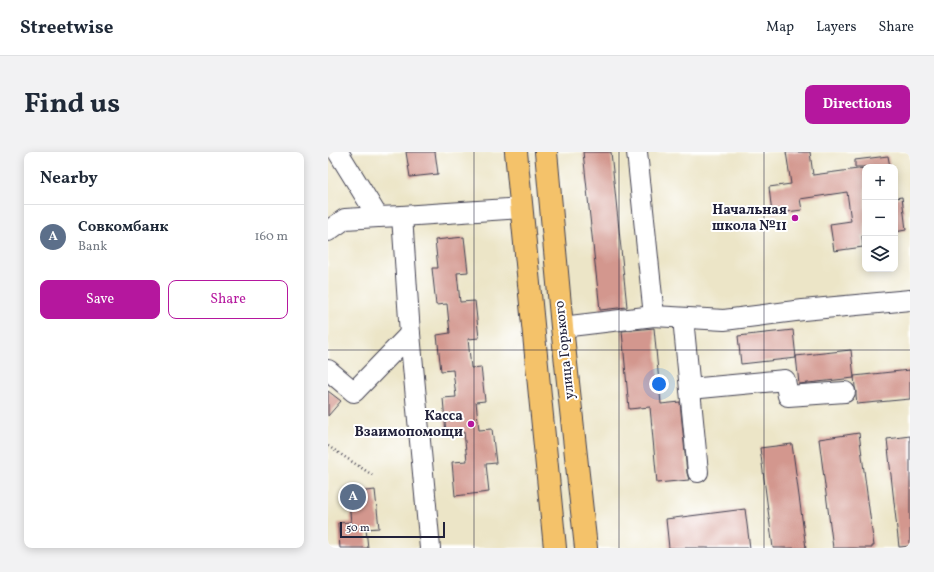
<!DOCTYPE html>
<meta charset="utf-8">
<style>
:root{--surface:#fff;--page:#f2f2f3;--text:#1f2937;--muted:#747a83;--line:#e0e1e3;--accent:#b5179e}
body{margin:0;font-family:Vollkorn,serif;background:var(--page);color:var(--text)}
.controls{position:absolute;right:12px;top:12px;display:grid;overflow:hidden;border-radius:8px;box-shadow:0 2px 10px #0003}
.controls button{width:36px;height:36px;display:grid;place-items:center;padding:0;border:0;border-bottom:1px solid var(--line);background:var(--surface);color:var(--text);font:20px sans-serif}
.scale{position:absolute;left:12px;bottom:10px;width:105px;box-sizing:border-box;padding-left:4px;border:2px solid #22223b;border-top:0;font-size:11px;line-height:14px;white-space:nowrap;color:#22223b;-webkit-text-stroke:3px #fff;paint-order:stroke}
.you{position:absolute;left:331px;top:232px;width:14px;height:14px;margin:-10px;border:3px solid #fff;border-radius:50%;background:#1a73e8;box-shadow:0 0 0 6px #1a73e833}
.badge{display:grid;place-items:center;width:26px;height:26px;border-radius:50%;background:var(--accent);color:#fff;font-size:13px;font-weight:700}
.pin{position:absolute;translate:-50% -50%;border:2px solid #fff;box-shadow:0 1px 4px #0006}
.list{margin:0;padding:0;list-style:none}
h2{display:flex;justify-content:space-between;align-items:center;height:52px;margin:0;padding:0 16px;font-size:17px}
h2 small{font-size:13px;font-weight:400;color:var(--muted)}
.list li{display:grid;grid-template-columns:26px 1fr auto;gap:12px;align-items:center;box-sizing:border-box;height:64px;padding:0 16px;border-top:1px solid var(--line)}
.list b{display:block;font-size:15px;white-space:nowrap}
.list p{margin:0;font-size:13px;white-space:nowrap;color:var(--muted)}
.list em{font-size:13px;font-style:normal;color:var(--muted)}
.actions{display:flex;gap:8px;padding:12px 16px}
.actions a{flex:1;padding:9px 0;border:1px solid var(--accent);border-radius:8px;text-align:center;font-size:14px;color:var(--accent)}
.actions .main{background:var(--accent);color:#fff}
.icon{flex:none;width:22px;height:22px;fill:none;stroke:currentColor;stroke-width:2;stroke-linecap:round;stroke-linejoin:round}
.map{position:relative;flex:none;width:582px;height:396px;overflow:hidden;border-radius:8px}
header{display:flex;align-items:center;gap:24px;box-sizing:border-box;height:56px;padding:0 20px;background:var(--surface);border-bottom:1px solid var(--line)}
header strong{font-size:19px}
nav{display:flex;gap:22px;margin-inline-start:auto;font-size:14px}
.intro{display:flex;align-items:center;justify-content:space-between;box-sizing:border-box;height:96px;padding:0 24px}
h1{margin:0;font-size:28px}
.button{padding:10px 18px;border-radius:8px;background:var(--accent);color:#fff;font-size:14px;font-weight:700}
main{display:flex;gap:24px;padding:0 24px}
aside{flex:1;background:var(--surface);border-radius:8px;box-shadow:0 2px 10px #0003}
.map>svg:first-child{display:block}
.building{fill:#d3978e}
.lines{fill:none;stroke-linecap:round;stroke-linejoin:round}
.minor-casing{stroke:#403f50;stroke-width:22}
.major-casing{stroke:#403f50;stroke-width:24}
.path{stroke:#403f50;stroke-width:2.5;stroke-dasharray:1 3;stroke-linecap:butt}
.minor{stroke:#fff;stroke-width:20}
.major{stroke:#f4c26a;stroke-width:22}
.grid{fill:none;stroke:#22223b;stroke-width:1;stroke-opacity:0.55}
.poi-dot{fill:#b5179e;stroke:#fff;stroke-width:1.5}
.labels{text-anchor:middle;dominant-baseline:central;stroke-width:4;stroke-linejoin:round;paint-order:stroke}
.poi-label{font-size:14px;font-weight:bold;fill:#22223b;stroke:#fff;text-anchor:end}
.street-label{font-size:14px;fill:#22223b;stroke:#fff}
</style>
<header>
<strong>Streetwise</strong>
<nav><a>Map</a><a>Layers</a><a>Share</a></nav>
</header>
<div class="intro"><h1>Find us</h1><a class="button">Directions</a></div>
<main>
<aside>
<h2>Nearby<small></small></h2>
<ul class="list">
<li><span class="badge" style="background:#5c6f8a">A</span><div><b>Совкомбанк</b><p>Bank</p></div><em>160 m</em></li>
</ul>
<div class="actions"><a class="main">Save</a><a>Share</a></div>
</aside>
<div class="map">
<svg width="582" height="396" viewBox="0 0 582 396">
<rect width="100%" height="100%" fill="#fff"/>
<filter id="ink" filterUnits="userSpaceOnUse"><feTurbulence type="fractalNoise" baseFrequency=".025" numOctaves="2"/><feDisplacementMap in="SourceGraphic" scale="8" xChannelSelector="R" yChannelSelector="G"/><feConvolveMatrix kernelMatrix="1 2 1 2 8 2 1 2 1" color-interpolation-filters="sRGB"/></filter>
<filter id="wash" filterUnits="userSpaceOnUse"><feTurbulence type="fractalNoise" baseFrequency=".012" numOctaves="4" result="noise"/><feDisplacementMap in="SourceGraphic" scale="16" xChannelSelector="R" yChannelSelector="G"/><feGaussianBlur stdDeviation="0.9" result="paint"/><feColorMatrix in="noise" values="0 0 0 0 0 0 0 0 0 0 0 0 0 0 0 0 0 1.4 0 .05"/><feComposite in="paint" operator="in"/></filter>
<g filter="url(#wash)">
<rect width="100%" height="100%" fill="#ece5c7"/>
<g id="blocks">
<g class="building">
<polygon points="78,0 107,0 110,22 82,25"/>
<polygon points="255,0 283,0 299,155 272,158"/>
<polygon points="458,0 482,0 485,23 537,16 537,84 534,84 535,95 506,99 502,72 523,69 519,40 472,47 474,58 444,62 441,35 463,32"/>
<polygon points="560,4 562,15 527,15 527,8"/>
<polygon points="574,45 578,78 567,80 567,46"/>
<polygon points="136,85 140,120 129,121 132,150 147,149 151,186 140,187 143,216 153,215 157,249 148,250 151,278 164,277 168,311 158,312 161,340 127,344 124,310 139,309 136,280 118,282 115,246 128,245 125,218 113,219 109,183 122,181 119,152 108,153 104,116 110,116 107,88"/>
<polygon points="326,176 333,252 352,250 359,321 361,328 329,331 322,255 301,257 294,179"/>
<polygon points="465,178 468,206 413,212 410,184"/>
<polygon points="523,198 526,226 471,232 468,204"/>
<polygon points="582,218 582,247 529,252 528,243 528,239 527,235 526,224"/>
<polygon points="0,239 13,249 0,264"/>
<polygon points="531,281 546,394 544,394 544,396 505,396 491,287"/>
<polygon points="582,284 582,394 571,395 559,287"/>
<polygon points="464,292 478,396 445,396 432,296"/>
<polygon points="47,338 51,376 38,377 40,396 12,396 10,371 23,370 20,341"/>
<polygon points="417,357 422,396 341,396 338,367"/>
</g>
</g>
</g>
<g filter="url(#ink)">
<use href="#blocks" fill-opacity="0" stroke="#403f50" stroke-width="1"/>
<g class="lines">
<g class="minor-casing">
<g id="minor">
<polyline points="10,0 50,65"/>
<polyline points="309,0 326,164"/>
<polyline points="74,64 82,182"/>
<polyline points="0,79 17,67 50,65 74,64 194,56"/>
<polyline points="355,166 370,320"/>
<polyline points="234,175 326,164 396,168 475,158 582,148"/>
<polyline points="0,218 26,240 82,182 102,396"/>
<polyline points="362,237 457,228 460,244 517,240"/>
</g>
</g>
<g class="major-casing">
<g id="major">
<polyline points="188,0 227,396"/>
<polyline points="218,0 234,175 258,396"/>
</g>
</g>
<polyline class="path" points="0,294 46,324"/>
<use href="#minor" class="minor"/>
<use href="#major" class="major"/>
</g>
</g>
<path class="grid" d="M146 0V396M291 0V396M436 0V396M0 198H582"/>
<g class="poi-dot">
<circle cx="467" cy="66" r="4"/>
<circle cx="143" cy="272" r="4"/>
</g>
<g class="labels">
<g class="poi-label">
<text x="459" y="58">Начальная<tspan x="459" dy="16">школа №11</tspan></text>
<text x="135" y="264">Касса<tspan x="135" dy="16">Взаимопомощи</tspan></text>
</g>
<g class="street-label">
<text transform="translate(237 198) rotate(-96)">улица Горького</text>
</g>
</g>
</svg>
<div class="controls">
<button>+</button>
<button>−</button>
<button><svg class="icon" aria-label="layers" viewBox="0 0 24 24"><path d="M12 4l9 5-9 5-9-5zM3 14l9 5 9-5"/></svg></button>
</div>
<div class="scale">50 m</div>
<div class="you"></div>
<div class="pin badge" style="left:25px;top:345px;background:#5c6f8a">A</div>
</div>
</main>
